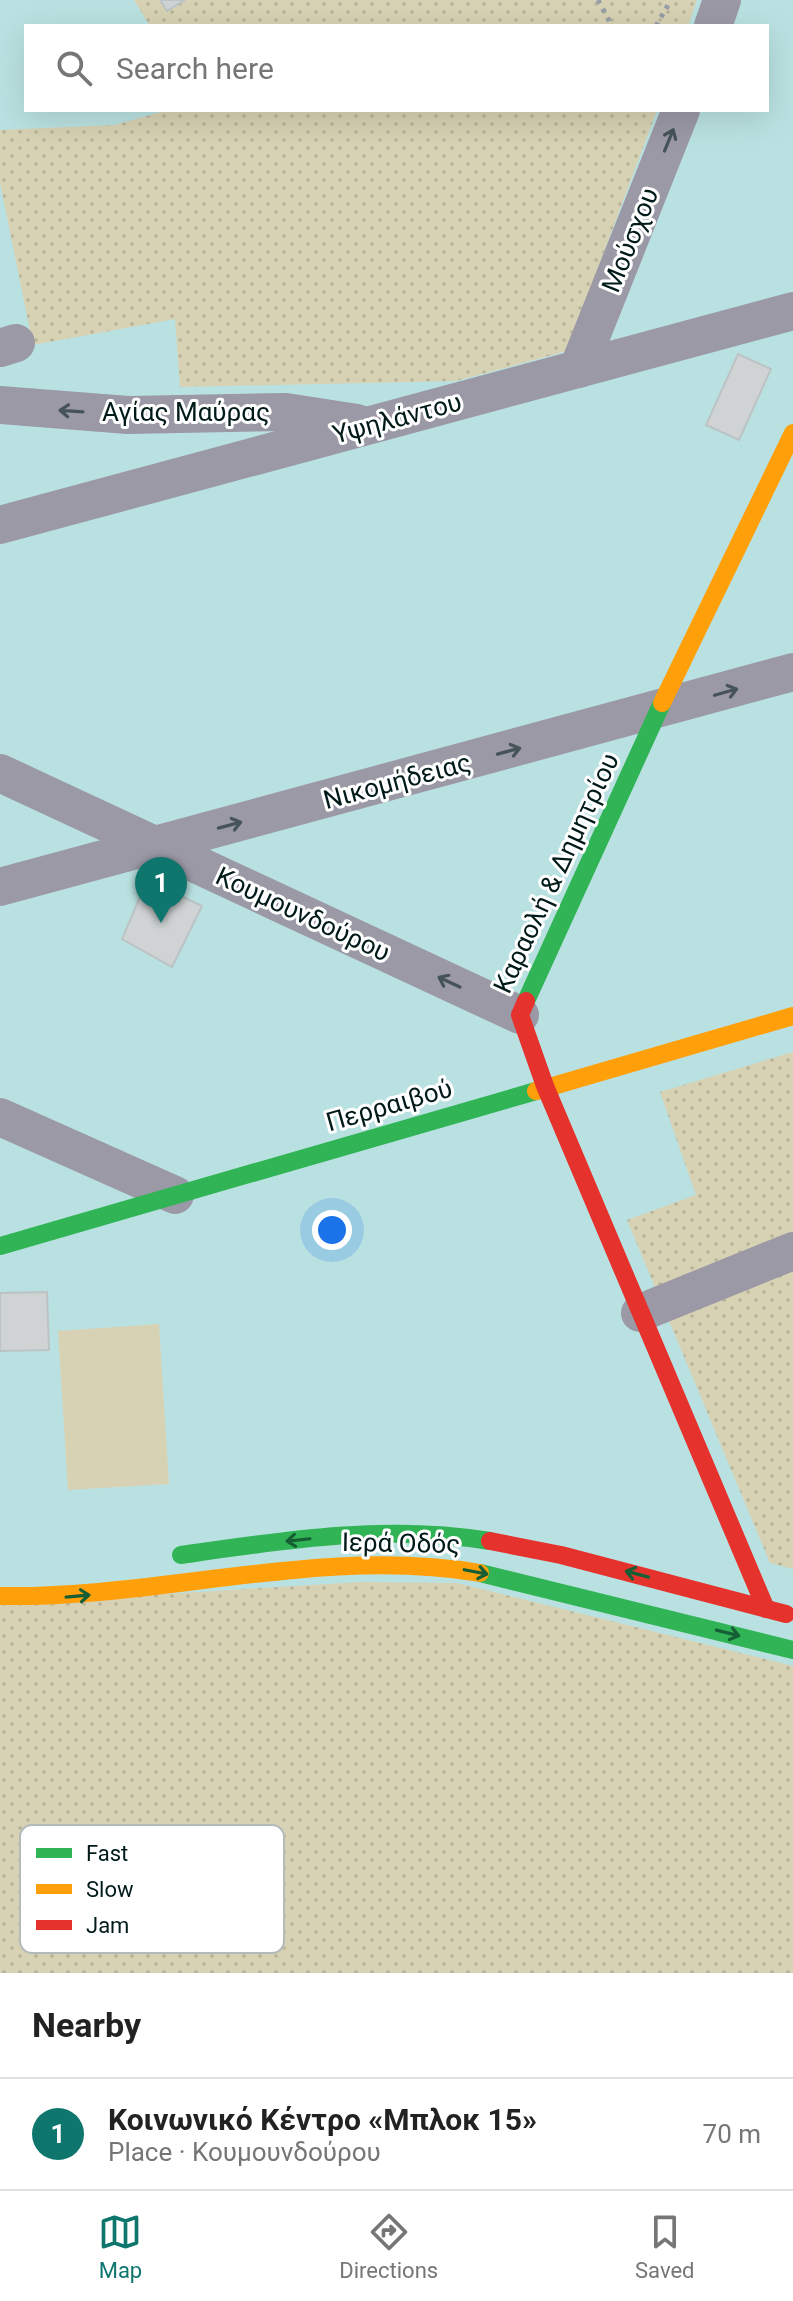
<!DOCTYPE html>
<meta charset="utf-8">
<style>
:root{--surface:#fff;--page:#f6f6f6;--text:#222;--muted:#767676;--line:#e0e0e0;--accent:#0f766e}
body{margin:0;font-family:Roboto,sans-serif;background:var(--page);color:var(--text)}
.you{position:absolute;left:332px;top:1230px;width:28px;height:28px;margin:-20px;border:6px solid #fff;border-radius:50%;background:#1a73e8;box-shadow:0 0 0 12px #1a73e833}
.badge{display:grid;place-items:center;width:52px;height:52px;border-radius:50%;background:var(--accent);color:#fff;font-size:26px;font-weight:700}
.pin{position:absolute;translate:-50% -66px;filter:drop-shadow(0 2px 4px #0008)}
.pin::after{content:'';position:absolute;top:42px;width:28px;height:24px;background:inherit;clip-path:polygon(0 0,100% 0,50% 100%)}
.list{margin:0;padding:0;list-style:none}
h2{display:flex;justify-content:space-between;align-items:center;height:104px;margin:0;padding:0 32px;font-size:34px}
h2 small{font-size:26px;font-weight:400;color:var(--muted)}
.list li{display:grid;grid-template-columns:52px 1fr auto;gap:24px;align-items:center;box-sizing:border-box;height:112px;padding:0 32px;border-top:2px solid var(--line)}
.list b{display:block;font-size:30px;white-space:nowrap}
.list p{margin:0;font-size:26px;white-space:nowrap;color:var(--muted)}
.list em{font-size:26px;font-style:normal;color:var(--muted)}
.icon{flex:none;width:44px;height:44px;fill:none;stroke:currentColor;stroke-width:2;stroke-linecap:round;stroke-linejoin:round}
.map{position:relative;flex:none;width:793px;height:1973px;overflow:hidden}
.search{position:absolute;background:var(--surface);box-shadow:0 8px 32px #0002;left:24px;right:24px;top:24px;height:88px;display:flex;align-items:center;gap:20px;box-sizing:border-box;padding:0 28px;border-radius:0px;color:var(--muted);font-size:30px}
.sheet{height:216px;background:var(--surface)}
nav{display:flex;justify-content:space-around;align-items:center;box-sizing:border-box;height:112px;border-top:2px solid var(--line);background:var(--surface);font-size:22px;color:var(--muted)}
nav a{display:grid;justify-items:center;gap:4px}
nav .on{color:var(--accent)}
.map>svg:first-child{display:block}
.grass{fill:url(#grass-dots)}
.garden{fill:#d8d2b4}
.building{fill:#cfd3d4;stroke:#bcc3c4;stroke-width:2}
.lines{fill:none;stroke-linecap:round;stroke-linejoin:round}
.path{stroke:#969ea6;stroke-width:5;stroke-dasharray:4 6;stroke-linecap:butt}
.street{stroke:#9b99a6;stroke-width:38}
.fast{stroke:#30b455;stroke-width:18}
.slow{stroke:#ff9f0a;stroke-width:18}
.jam{stroke:#e5322d;stroke-width:18}
.oneway{stroke:#465358}
.oneway2{stroke:#165f34}
.labels{text-anchor:middle;dominant-baseline:central;stroke-width:6;stroke-linejoin:round;paint-order:stroke}
.street-label{font-size:26px;fill:#001a19;stroke:#fff}
.key{fill:#fff;stroke:#b2baba;stroke-width:2}
.key-label{font-size:22px;fill:#001a19}
</style>
<div class="map">
<svg width="793" height="1973" viewBox="0 0 793 1973">
<defs>
<pattern id="grass-dots" width="8" height="8" patternUnits="userSpaceOnUse" patternTransform="scale(2)"><rect width="8" height="8" fill="#d8d2b4"/><path d="M2 2h.1M6 6h.1" fill="none" stroke="#b8b49a" stroke-width="1.8" stroke-linecap="round"/></pattern>
</defs>
<rect width="100%" height="100%" fill="#bae1e1"/>
<g class="grass">
<polygon points="134,0 697,0 688,26 150,26"/>
<polygon points="168,110 657,110 567,351 456,381 180,387 175,319 33,345 0,183 0,130 115,125"/>
<polygon points="793,1052 793,1569 770,1563 627,1220 696,1195 660,1092"/>
<polygon points="361,1582 457,1583 793,1666 793,1973 0,1973 0,1604"/>
</g>
<polygon class="garden" points="159,1324 169,1484 68,1490 58,1331"/>
<g class="building">
<polygon points="160,0 185,0 167,11"/>
<polygon points="738,354 771,369 739,440 706,425"/>
<polygon points="147,880 202,906 172,967 122,939"/>
<polygon points="47,1292 49,1350 0,1351 0,1293"/>
</g>
<g class="lines">
<g class="path">
<polyline points="598,0 612,26"/>
<polyline points="656,26 671,0"/>
</g>
<g class="street">
<polyline points="713,26 722,0"/>
<polyline points="0,348 16,343"/>
<polyline points="578,369 681,110"/>
<polyline points="0,405 128,415 286,412 357,423"/>
<polyline points="0,525 793,311"/>
<polyline points="0,773 520,1015"/>
<polyline points="0,887 793,672"/>
<polyline points="0,1117 175,1195"/>
<polyline points="640,1313 793,1251"/>
</g>
<g class="fast">
<polyline points="526,1001 662,703"/>
<polyline points="0,1246 536,1091"/>
<path d="M181 1555C284 1540 386 1524 490 1541"/>
<polyline points="480,1573 793,1650"/>
</g>
<g class="slow">
<polyline points="662,703 793,433"/>
<polyline points="536,1091 793,1016"/>
<path d="M0 1596C160 1599 320 1546 480 1573"/>
</g>
<g class="jam">
<polyline points="526,1001 520,1015 545,1086 766,1609"/>
<polyline points="490,1541 561,1555 786,1614"/>
</g>
</g>
<defs><path id="oneway-shaft" d="M-6 0H5M1.5-3L5.5 0L1.5 3" fill="none" stroke-width="1.6" stroke-linecap="round" stroke-linejoin="round" transform="scale(2)"/></defs>
<g class="oneway">
<use href="#oneway-shaft" transform="translate(669 140) rotate(-68)"/>
<use href="#oneway-shaft" transform="translate(71 411) rotate(-176)"/>
<use href="#oneway-shaft" transform="translate(726 692) rotate(-16)"/>
<use href="#oneway-shaft" transform="translate(509 751) rotate(-15)"/>
<use href="#oneway-shaft" transform="translate(230 825) rotate(-15)"/>
<use href="#oneway-shaft" transform="translate(449 982) rotate(-155)"/>
</g>
<g class="oneway2">
<use href="#oneway-shaft" transform="translate(298 1540) rotate(174)"/>
<use href="#oneway-shaft" transform="translate(476 1572) rotate(11)"/>
<use href="#oneway-shaft" transform="translate(637 1574) rotate(-165)"/>
<use href="#oneway-shaft" transform="translate(78 1596) rotate(-5)"/>
<use href="#oneway-shaft" transform="translate(728 1633) rotate(14)"/>
</g>
<g class="labels">
<g class="street-label">
<text transform="translate(630 240) rotate(-68)">Μούσχου</text>
<text x="186" y="412">Αγίας Μαύρας</text>
<text transform="translate(397 418) rotate(-15)">Υψηλάντου</text>
<text transform="translate(397 781) rotate(-15)">Νικομήδειας</text>
<text transform="translate(556 873) rotate(-65)">Καραολή &amp; Δημητρίου</text>
<text transform="translate(303 914) rotate(25)">Κουμουνδούρου</text>
<text transform="translate(389 1105) rotate(-16)">Περραιβού</text>
<text transform="translate(401 1543) rotate(1)">Ιερά Οδός</text>
</g>
</g>
<rect x="20" y="1825" width="264" height="128" rx="12" class="key"/>
<rect x="36" y="1848" width="36" height="10" fill="#30b455"/>
<rect x="36" y="1884" width="36" height="10" fill="#ff9f0a"/>
<rect x="36" y="1920" width="36" height="10" fill="#e5322d"/>
<g class="key-label">
<text x="86" y="1861">Fast</text>
<text x="86" y="1897">Slow</text>
<text x="86" y="1933">Jam</text>
</g>
</svg>
<div class="you"></div>
<div class="pin badge" style="left:161px;top:923px">1</div>
<div class="search"><svg class="icon" aria-label="search" viewBox="0 0 24 24"><circle cx="10" cy="10" r="6"/><path d="M15 15l6 6"/></svg>Search here</div>
</div>
<section class="sheet">
<h2>Nearby<small></small></h2>
<ul class="list">
<li><span class="badge">1</span><div><b>Κοινωνικό Κέντρο «Μπλοκ 15»</b><p>Place · Κουμουνδούρου</p></div><em>70 m</em></li>
</ul>
</section>
<nav>
<a class="on"><svg class="icon" aria-label="map" viewBox="0 0 24 24"><path d="M3 6l6-2 6 2 6-2v14l-6 2-6-2-6 2zM9 4v14M15 6v14"/></svg>Map</a>
<a><svg class="icon" aria-label="directions" viewBox="0 0 24 24"><path d="M12 3l9 9-9 9-9-9zM9 14v-3h6M13 9l2 2-2 2"/></svg>Directions</a>
<a><svg class="icon" aria-label="saved" viewBox="0 0 24 24"><path d="M7 4h10v16l-5-4-5 4z"/></svg>Saved</a>
</nav>
